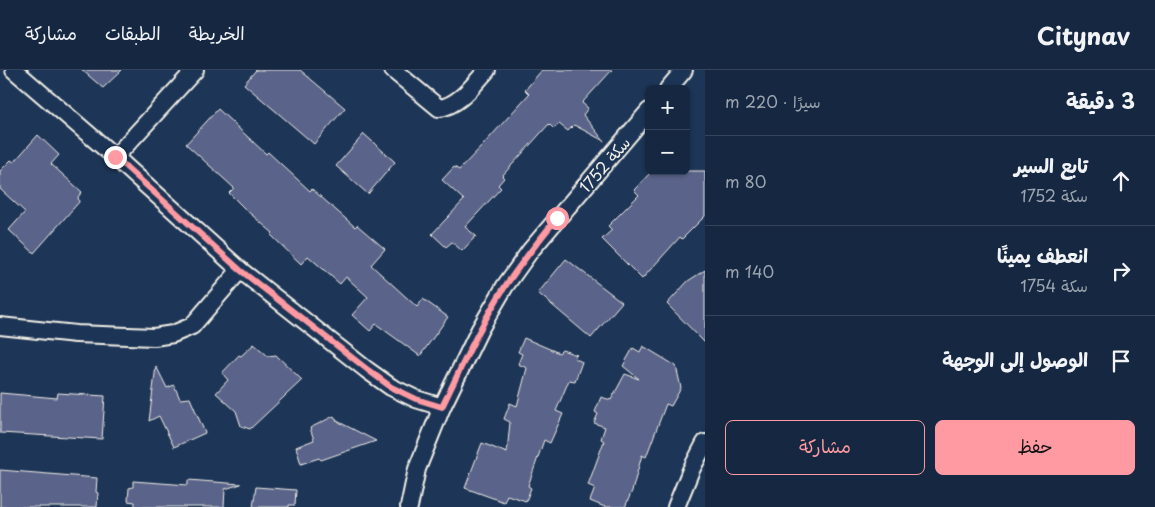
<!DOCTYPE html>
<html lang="ar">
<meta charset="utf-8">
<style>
:root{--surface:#162841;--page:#1f3048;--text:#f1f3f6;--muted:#9ea6b1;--line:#35445a;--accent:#ff9aa2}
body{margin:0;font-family:"Playpen Sans","Playpen Sans Arabic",sans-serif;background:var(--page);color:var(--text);direction:rtl}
.controls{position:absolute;right:15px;top:15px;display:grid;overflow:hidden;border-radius:8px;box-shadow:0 1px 4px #0004}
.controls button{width:45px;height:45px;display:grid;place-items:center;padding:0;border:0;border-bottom:1px solid var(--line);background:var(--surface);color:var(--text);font:25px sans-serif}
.stop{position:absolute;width:15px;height:15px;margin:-11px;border:4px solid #ff9aa2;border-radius:50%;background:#fff}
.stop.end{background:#ff9aa2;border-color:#fff;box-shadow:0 1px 5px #0008}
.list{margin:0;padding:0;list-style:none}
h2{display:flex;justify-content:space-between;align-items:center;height:65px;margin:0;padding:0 20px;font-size:21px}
h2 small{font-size:16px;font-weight:400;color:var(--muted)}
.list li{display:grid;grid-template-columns:32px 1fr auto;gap:15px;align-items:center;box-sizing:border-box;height:90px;padding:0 20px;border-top:1px solid var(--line)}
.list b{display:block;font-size:19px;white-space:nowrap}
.list p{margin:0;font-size:16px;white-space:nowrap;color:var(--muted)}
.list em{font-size:16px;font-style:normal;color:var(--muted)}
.actions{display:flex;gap:10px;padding:15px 20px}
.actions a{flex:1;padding:11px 0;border:1px solid var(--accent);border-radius:8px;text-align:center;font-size:18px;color:var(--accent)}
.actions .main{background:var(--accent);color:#111}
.icon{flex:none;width:28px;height:28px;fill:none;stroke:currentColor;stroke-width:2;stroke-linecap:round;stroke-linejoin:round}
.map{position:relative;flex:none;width:705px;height:437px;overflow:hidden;direction:ltr}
header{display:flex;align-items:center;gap:30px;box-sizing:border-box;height:70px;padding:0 25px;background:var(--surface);border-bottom:1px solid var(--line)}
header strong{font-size:24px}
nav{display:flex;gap:28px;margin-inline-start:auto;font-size:18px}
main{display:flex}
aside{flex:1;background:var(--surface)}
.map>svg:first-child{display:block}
.building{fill:#5a648a;stroke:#f4f1e8}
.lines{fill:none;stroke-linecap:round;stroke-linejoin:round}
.street-casing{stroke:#f4f1e8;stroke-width:20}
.street{stroke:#1d3557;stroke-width:16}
.route{stroke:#ff9aa2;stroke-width:6}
.labels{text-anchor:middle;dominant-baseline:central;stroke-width:4;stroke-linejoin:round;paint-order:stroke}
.street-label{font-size:16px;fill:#f4f1e8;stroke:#1d3557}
</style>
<header>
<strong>Citynav</strong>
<nav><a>الخريطة</a><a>الطبقات</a><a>مشاركة</a></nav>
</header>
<main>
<aside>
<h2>3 دقيقة<small>سيرًا · 220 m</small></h2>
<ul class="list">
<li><svg class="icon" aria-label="ahead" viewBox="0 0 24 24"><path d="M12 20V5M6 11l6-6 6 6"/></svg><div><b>تابع السير</b><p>سكة 1752</p></div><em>80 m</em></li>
<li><svg class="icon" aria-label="right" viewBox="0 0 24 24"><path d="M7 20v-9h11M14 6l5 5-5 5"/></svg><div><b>انعطف يمينًا</b><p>سكة 1754</p></div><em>140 m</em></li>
<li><svg class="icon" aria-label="arrive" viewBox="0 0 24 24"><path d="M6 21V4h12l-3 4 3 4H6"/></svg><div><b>الوصول إلى الوجهة</b></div></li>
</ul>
<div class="actions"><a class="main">حفظ</a><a>مشاركة</a></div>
</aside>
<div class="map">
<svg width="705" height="437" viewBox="0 0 705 437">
<rect width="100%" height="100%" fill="#1d3557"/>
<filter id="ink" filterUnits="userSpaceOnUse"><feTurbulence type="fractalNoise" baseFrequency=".02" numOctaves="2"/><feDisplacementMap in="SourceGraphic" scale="10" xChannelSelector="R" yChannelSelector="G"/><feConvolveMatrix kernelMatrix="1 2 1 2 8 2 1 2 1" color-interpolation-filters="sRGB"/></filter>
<g filter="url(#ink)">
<g class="building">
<polygon points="82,0 122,0 103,18"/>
<polygon points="256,0 300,0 345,38 314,74 244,14"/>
<polygon points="542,0 612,0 582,33 588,38 583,45 604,71 574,55 568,61 559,54 554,59 549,54 502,106 504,108 498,115 501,118 465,157 476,166 462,181 452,172 446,177 432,164 464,130 442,110 454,97 459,100 483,75 529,24 525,20"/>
<polygon points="218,39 266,84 268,82 310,121 312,119 355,157 357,155 385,179 371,195 417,237 423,229 448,247 420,286 376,254 370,261 352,245 368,227 346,207 340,214 308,186 301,194 271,165 273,163 246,140 229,123 234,118 186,74"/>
<polygon points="364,64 395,92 368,124 336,96"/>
<polygon points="38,65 59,85 51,94 82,122 78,127 79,132 34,183 9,160 25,142 0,119 0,101 11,90 14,92"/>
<polygon points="652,101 705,101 705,146 682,169 680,167 642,209 602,169 612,160 608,156 639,125 634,120"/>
<polygon points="566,189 622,232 591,268 538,223"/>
<polygon points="705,200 705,273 667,234 688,211"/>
<polygon points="524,268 559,283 562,280 577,285 574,288 582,292 575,311 569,310 556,341 563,344 550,373 544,370 528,416 531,418 526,431 507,425 504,432 465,418 482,373 507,383 510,352 504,349 510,333 517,336 527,298 518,294 522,284 518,282"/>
<polygon points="254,274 268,286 276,285 302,310 250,359 241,356 236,341 216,323 228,310 222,303 239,285 241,286"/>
<polygon points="643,276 676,296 681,318 671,336 666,334 646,387 642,385 632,421 625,437 605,437 590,431 595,418 588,415 604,371 601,369 605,357 594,353 598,344 595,342 601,327 611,330 625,304 639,309 623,296 633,278 640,282"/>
<polygon points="156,296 167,318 174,315 180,329 190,328 205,363 174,377 159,346 149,351"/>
<polygon points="0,323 57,328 58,323 105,326 102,369 0,363"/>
<polygon points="334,346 337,351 376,371 321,390 319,388 301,394 296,377 314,370 310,358"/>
<polygon points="0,400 97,408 96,422 98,423 97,437 0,437"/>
<polygon points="188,410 241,414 225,419 224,437 135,437 135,432 128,431 129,418 133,417 133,411 188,415"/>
<polygon points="256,417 296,420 295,435 289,435 289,437 253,437"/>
</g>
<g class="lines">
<g class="street-casing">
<g id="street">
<polyline points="14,0 115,87 240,200 367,300 391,317 416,329 442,337"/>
<path d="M393 0 439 38C459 36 474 14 487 0"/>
<polyline points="668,19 684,0"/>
<polyline points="115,87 195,0"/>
<polyline points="0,256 76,264 154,267 173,264 192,256 240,200"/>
<polyline points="409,437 417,399 442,337 480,259 505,216 530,181 649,41"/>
<polyline points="676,437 691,400 705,373"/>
</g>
</g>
<use href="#street" class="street"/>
</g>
</g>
<g class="lines" filter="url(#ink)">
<path class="route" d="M115 87 240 200 368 300 391 317 416 329 442 337C462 296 481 253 506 215 522 192 539 170 557 148"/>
</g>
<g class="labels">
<g class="street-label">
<text transform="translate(604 94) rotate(-49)">سكة 1752</text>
</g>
</g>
</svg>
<div class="controls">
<button>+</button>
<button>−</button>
</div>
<div class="stop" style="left:557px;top:148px"></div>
<div class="stop end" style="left:115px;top:87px"></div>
</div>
</main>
